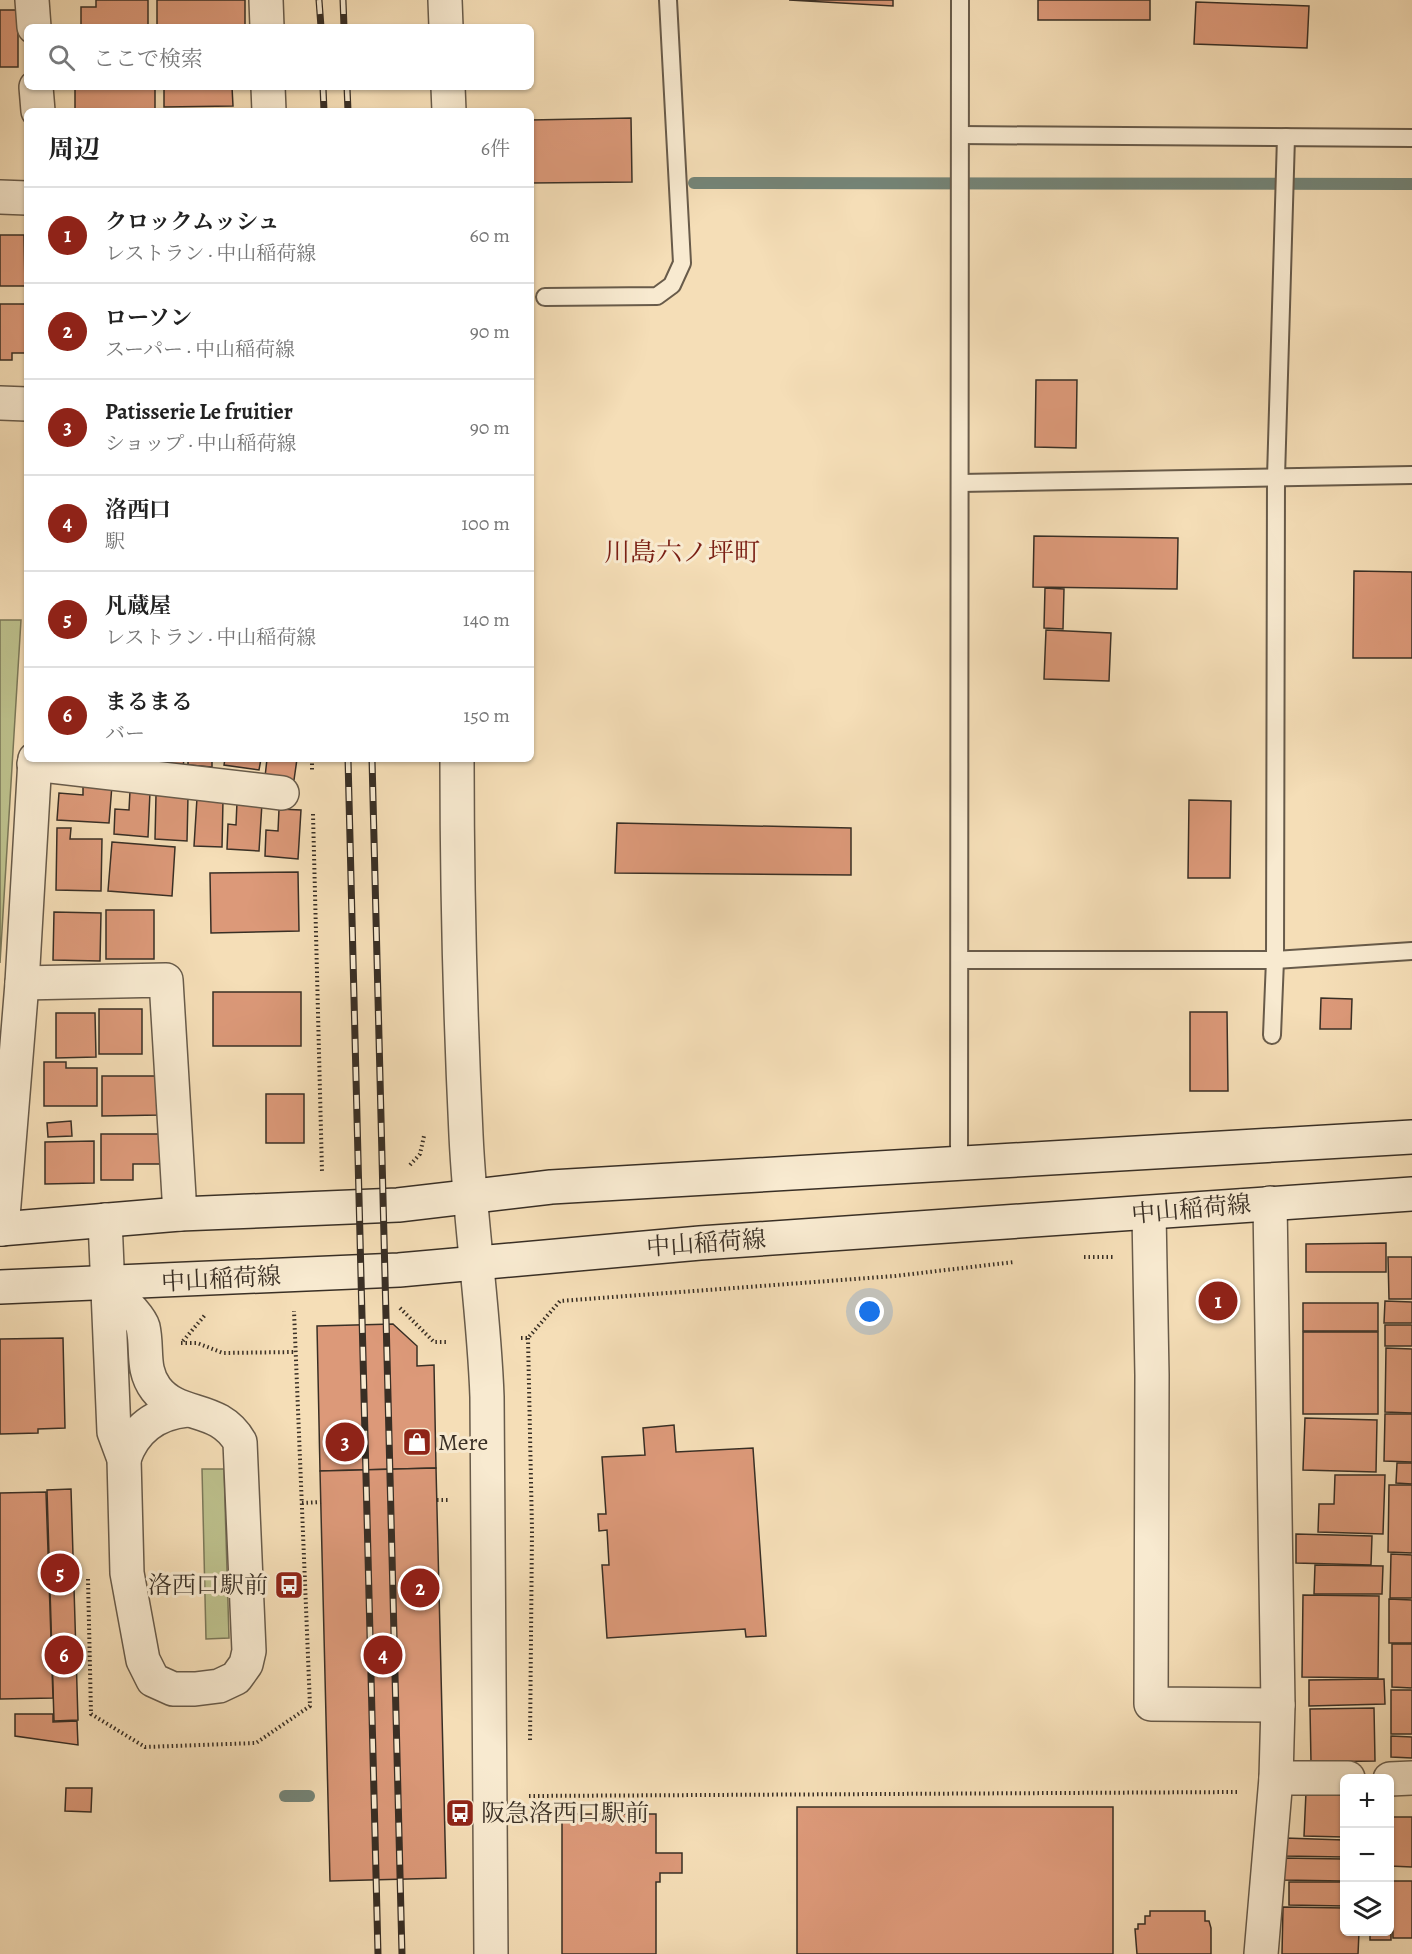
<!DOCTYPE html>
<html lang="ja">
<meta charset="utf-8">
<style>
:root{--surface:#fff;--page:#f6f6f6;--text:#222;--muted:#767676;--line:#e0e0e0;--accent:#8f2418}
body{margin:0;font-family:Alegreya,"Noto Serif JP",serif;background:var(--page);color:var(--text)}
.controls{position:absolute;right:18px;bottom:18px;display:grid;overflow:hidden;border-radius:9px;box-shadow:0 2px 4px #0004}
.controls button{width:54px;height:54px;display:grid;place-items:center;padding:0;border:0;border-bottom:2px solid var(--line);background:var(--surface);color:var(--text);font:30px sans-serif}
.you{position:absolute;left:870px;top:1312px;width:21px;height:21px;margin:-15px;border:4px solid #fff;border-radius:50%;background:#1a73e8;box-shadow:0 0 0 9px #1a73e833}
.badge{display:grid;place-items:center;width:39px;height:39px;border-radius:50%;background:var(--accent);color:#fff;font-size:20px;font-weight:700}
.pin{position:absolute;translate:-50% -50%;border:3px solid #fff;box-shadow:0 2px 6px #0006}
.list{margin:0;padding:0;list-style:none}
h2{display:flex;justify-content:space-between;align-items:center;height:78px;margin:0;padding:0 24px;font-size:26px}
h2 small{font-size:20px;font-weight:400;color:var(--muted)}
.list li{display:grid;grid-template-columns:39px 1fr auto;gap:18px;align-items:center;box-sizing:border-box;height:96px;padding:0 24px;border-top:2px solid var(--line)}
.list b{display:block;font-size:22px;white-space:nowrap}
.list p{margin:0;font-size:20px;white-space:nowrap;color:var(--muted)}
.list em{font-size:20px;font-style:normal;color:var(--muted)}
.icon{flex:none;width:33px;height:33px;fill:none;stroke:currentColor;stroke-width:2;stroke-linecap:round;stroke-linejoin:round}
.map{position:relative;flex:none;width:1412px;height:1954px;overflow:hidden}
.search{position:absolute;background:var(--surface);box-shadow:0 2px 4px #0004;left:24px;top:24px;width:510px;height:66px;display:flex;align-items:center;gap:15px;box-sizing:border-box;padding:0 21px;border-radius:9px;color:var(--muted);font-size:22px}
.panel{position:absolute;background:var(--surface);box-shadow:0 2px 4px #0004;left:24px;top:108px;width:510px;height:654px;border-radius:9px}
.map>svg:first-child{display:block}
.green{fill:#bdc18d;stroke:#7b7859;stroke-width:1.5}
.lines{fill:none;stroke-linecap:round;stroke-linejoin:round}
.stream{stroke:#748477;stroke-width:12}
.building{fill:#dc9979;stroke:#392f25;stroke-width:1.5}
.service-casing{stroke:#685b4a;stroke-width:20}
.minor-casing{stroke:#685b4a;stroke-width:36}
.tertiary-casing{stroke:#685b4a;stroke-width:36}
.secondary-casing{stroke:#392f25;stroke-width:36}
.path{stroke:#392f25;stroke-width:4;stroke-dasharray:1.5 3;stroke-linecap:butt}
.service{stroke:#f8ead0;stroke-width:16}
.minor{stroke:#f8ead0;stroke-width:33}
.tertiary{stroke:#f8ead0;stroke-width:33}
.secondary{stroke:#f8ead0;stroke-width:33}
.rail-casing{stroke:#392f25;stroke-width:7}
.rail{stroke:#f8ead0;stroke-width:4.5;stroke-dasharray:14;stroke-linecap:butt}
.labels{text-anchor:middle;dominant-baseline:central;stroke-width:6;stroke-linejoin:round;paint-order:stroke}
.street-label{font-size:24px;fill:#392f25;stroke:#f8ead0}
.poi-label{font-size:24px;fill:#392f25;stroke:#f8ead0;text-anchor:start}
.neighbourhood-label{font-size:26px;fill:#7a1f14;stroke:#f8ead0}
</style>
<div class="map">
<svg width="1412" height="1954" viewBox="0 0 1412 1954">
<rect width="100%" height="100%" fill="#f5deb7"/>
<filter id="stains"><feTurbulence type="fractalNoise" baseFrequency=".00333" numOctaves="4"/><feColorMatrix values="0 0 0 0 .2 0 0 0 0 .09 0 0 0 0 .02 0 0 0 .5 -.17"/></filter>
<radialGradient id="worn" r=".72"><stop offset=".6" stop-color="#630" stop-opacity="0"/><stop offset="1" stop-color="#630" stop-opacity=".3"/></radialGradient>
<g class="green">
<polygon points="0,620 21,620 0,963"/>
<polygon points="202,1469 224,1469 229,1638 206,1639"/>
</g>
<g class="lines">
<g class="stream">
<polyline points="694,183 1412,184"/>
<polyline points="285,1796 309,1796"/>
</g>
</g>
<g class="building">
<polygon points="96,0 148,0 148,27 81,27 81,7 96,7"/>
<rect x="157" y="0" width="88" height="27"/>
<polygon points="789,0 893,0 893,6"/>
<rect x="1038" y="0" width="112" height="20"/>
<polygon points="1196,2 1309,6 1307,48 1194,44"/>
<rect x="0" y="10" width="18" height="57"/>
<polygon points="75,87 155,87 155,111 75,109"/>
<polygon points="164,87 232,87 233,106 164,107"/>
<polygon points="631,118 632,182 531,183 531,120"/>
<polygon points="0,235 24,235 25,286 0,286"/>
<polygon points="0,304 27,304 27,353 12,353 12,360 0,360"/>
<polygon points="1036,380 1077,380 1076,448 1035,447"/>
<polygon points="1034,536 1178,538 1177,589 1033,587"/>
<polygon points="1354,571 1412,572 1412,658 1353,658"/>
<polygon points="1045,588 1064,589 1063,629 1044,628"/>
<polygon points="1046,630 1111,633 1109,681 1044,679"/>
<polygon points="148,759 184,759 183,767 148,765"/>
<polygon points="188,759 212,759 212,767 188,765"/>
<polygon points="225,759 261,759 259,770 224,765"/>
<polygon points="267,759 297,759 294,780 265,777"/>
<polygon points="83,784 112,785 109,823 57,820 59,793 83,795"/>
<polygon points="130,791 150,792 148,837 114,834 115,809 129,810"/>
<polygon points="156,795 188,796 187,841 155,839"/>
<polygon points="197,798 223,800 222,847 194,846"/>
<polygon points="1189,800 1231,801 1230,878 1188,878"/>
<polygon points="237,802 262,803 259,851 227,849 228,824 236,825"/>
<polygon points="279,809 301,810 298,859 265,856 266,830 278,831"/>
<polygon points="617,823 851,828 851,875 615,873"/>
<polygon points="57,828 71,828 70,839 102,839 101,891 56,890"/>
<polygon points="112,842 175,847 172,896 108,891"/>
<polygon points="298,872 299,931 211,933 210,873"/>
<rect x="106" y="910" width="48" height="49"/>
<polygon points="54,912 101,913 100,961 53,960"/>
<rect x="213" y="992" width="88" height="54"/>
<polygon points="1321,998 1352,999 1351,1029 1320,1029"/>
<rect x="99" y="1009" width="43" height="45"/>
<polygon points="1190,1012 1227,1012 1228,1091 1190,1091"/>
<polygon points="56,1013 95,1013 96,1057 56,1058"/>
<polygon points="44,1062 66,1062 66,1068 97,1068 97,1106 44,1106"/>
<polygon points="102,1076 160,1076 160,1115 102,1116"/>
<rect x="266" y="1094" width="38" height="49"/>
<polygon points="71,1121 72,1136 48,1137 47,1123"/>
<polygon points="101,1134 162,1134 162,1164 133,1164 133,1180 101,1180"/>
<polygon points="94,1141 94,1183 45,1184 45,1142"/>
<polygon points="1386,1243 1386,1272 1306,1272 1306,1244"/>
<polygon points="1388,1257 1412,1257 1412,1299 1389,1299"/>
<polygon points="1385,1301 1412,1302 1412,1323 1384,1323"/>
<rect x="1303" y="1303" width="75" height="28"/>
<polygon points="393,1324 417,1346 417,1366 434,1365 436,1468 320,1471 317,1326"/>
<rect x="1385" y="1325" width="27" height="21"/>
<rect x="1303" y="1332" width="75" height="82"/>
<polygon points="63,1338 65,1428 38,1429 38,1433 0,1434 0,1339"/>
<polygon points="1386,1348 1412,1349 1412,1413 1385,1412"/>
<polygon points="1385,1414 1412,1414 1412,1462 1384,1461"/>
<polygon points="1305,1418 1377,1420 1376,1472 1303,1470"/>
<polygon points="674,1425 676,1452 753,1448 766,1636 746,1637 745,1629 607,1638 602,1565 609,1565 607,1530 599,1531 598,1514 606,1514 602,1457 645,1455 643,1428"/>
<polygon points="1397,1463 1412,1463 1412,1484 1396,1483"/>
<polygon points="436,1468 446,1878 330,1881 320,1471"/>
<polygon points="1335,1475 1385,1475 1383,1534 1318,1532 1319,1504 1334,1504"/>
<polygon points="1389,1485 1412,1485 1412,1553 1388,1552"/>
<polygon points="71,1489 78,1720 54,1721 47,1490"/>
<polygon points="46,1492 53,1698 0,1699 0,1493"/>
<polygon points="1296,1534 1372,1536 1371,1565 1296,1563"/>
<polygon points="1391,1554 1412,1555 1412,1598 1390,1598"/>
<polygon points="1315,1565 1383,1566 1382,1594 1314,1594"/>
<polygon points="1303,1595 1379,1596 1378,1678 1302,1677"/>
<polygon points="1389,1599 1412,1600 1412,1643 1389,1643"/>
<polygon points="1392,1644 1412,1644 1412,1688 1392,1687"/>
<polygon points="1384,1679 1385,1704 1309,1706 1309,1680"/>
<rect x="1391" y="1690" width="21" height="44"/>
<polygon points="1374,1708 1375,1761 1311,1762 1310,1709"/>
<polygon points="15,1714 53,1714 53,1722 77,1721 78,1745 15,1736"/>
<polygon points="1391,1736 1412,1737 1412,1758 1391,1757"/>
<polygon points="66,1788 92,1788 91,1812 65,1811"/>
<polygon points="1306,1792 1344,1793 1344,1837 1304,1836"/>
<rect x="797" y="1807" width="316" height="147"/>
<polygon points="562,1814 656,1814 656,1853 682,1853 682,1873 660,1873 660,1882 656,1882 656,1954 562,1954"/>
<polygon points="1390,1817 1412,1817 1412,1867 1390,1866"/>
<polygon points="1285,1838 1344,1840 1344,1857 1284,1856"/>
<polygon points="1282,1858 1344,1859 1344,1881 1282,1880"/>
<polygon points="1392,1881 1412,1881 1412,1938 1393,1938"/>
<polygon points="1289,1882 1344,1882 1344,1906 1289,1905"/>
<polygon points="1391,1883 1391,1940 1370,1940 1370,1932 1390,1932"/>
<polygon points="1283,1907 1344,1908 1344,1932 1359,1932 1358,1954 1282,1954"/>
<polygon points="1150,1911 1205,1911 1205,1921 1209,1921 1211,1928 1211,1954 1137,1954 1135,1929 1138,1929 1138,1924 1145,1924 1145,1916 1150,1916"/>
</g>
<g class="lines">
<g class="service-casing">
<g id="service">
<polyline points="961,135 1412,138"/>
<polyline points="545,297 657,296 672,285 682,263 668,0"/>
<polyline points="960,483 1412,475"/>
<polyline points="960,960 1275,960 1412,951"/>
<polyline points="1272,1035 1275,960 1276,477 1286,137"/>
<polyline points="959,1164 960,0"/>
</g>
</g>
<g class="minor-casing">
<g id="minor">
<polyline points="32,0 34,27"/>
<polyline points="266,0 267,27"/>
<polyline points="36,87 38,111"/>
<polyline points="268,87 269,111"/>
<polyline points="0,197 27,198"/>
<polyline points="0,403 27,404"/>
<polyline points="34,764 282,793"/>
<polyline points="22,983 166,980 180,1214"/>
<polyline points="1149,1213 1152,1375 1151,1704 1278,1705"/>
<path d="M105 1220 114 1432 124 1459 127 1573 143 1660 153 1680 173 1689H195L219 1686 236 1678 246 1664 249 1651 240 1442C218 1404 179 1419 156 1389 141 1369 148 1349 143 1327 140 1316 115 1293 107 1284"/>
<polyline points="2,1229 22,983 35,759"/>
<path d="M124 1459C134 1429 156 1413 187 1410"/>
<polyline points="1276,1778 1348,1778"/>
<polyline points="1390,1779 1412,1778"/>
<polyline points="1261,1954 1276,1778 1278,1705 1270,1203"/>
</g>
</g>
<g class="tertiary-casing">
<g id="tertiary">
<polyline points="445,0 446,27"/>
<polyline points="448,87 449,111"/>
<path d="M457 759C457 884 460 1010 466 1135 470 1223 484 1310 487 1397L491 1954"/>
</g>
</g>
<g class="secondary-casing">
<g id="secondary">
<polyline points="0,1229 180,1214 398,1205 551,1187 1412,1137"/>
<polyline points="0,1287 399,1270 700,1243 1412,1194"/>
</g>
</g>
<g class="path">
<polyline points="312,759 312,770"/>
<polyline points="313,814 322,1172"/>
<polyline points="410,1165 420,1154 424,1136"/>
<polyline points="1084,1257 1113,1257"/>
<polyline points="400,1308 434,1342 448,1342"/>
<polyline points="521,1338 528,1338 560,1301 895,1276 1014,1262"/>
<polyline points="528,1338 532,1530 530,1743"/>
<polyline points="183,1341 205,1315"/>
<polyline points="181,1343 197,1343 223,1353 296,1352"/>
<polyline points="437,1500 448,1500"/>
<polyline points="302,1503 321,1502"/>
<polyline points="88,1579 91,1714 145,1747 256,1743 310,1706 294,1311"/>
<polyline points="529,1796 1237,1792"/>
</g>
<use href="#service" class="service"/>
<use href="#minor" class="minor"/>
<use href="#tertiary" class="tertiary"/>
<use href="#secondary" class="secondary"/>
<g class="rail-casing">
<g id="rail">
<polyline points="319,0 321,27"/>
<polyline points="343,0 344,27"/>
<polyline points="323,87 324,111"/>
<polyline points="347,87 348,111"/>
<polyline points="348,759 378,1954"/>
<polyline points="372,759 402,1954"/>
</g>
</g>
<use href="#rail" class="rail"/>
</g>
<defs>
<g id="shop-square" transform="scale(1.5)"><rect x="-9" y="-9" width="18" height="18" rx="4" fill="#8f2418" stroke="#f8ead0"/><path d="M-5-2.5h2.3a2.7 3.5 0 0 1 5.4 0H5L5.5 6h-11ZM-1.5-2.5h3a1.5 2.3 0 0 0-3 0Z" fill="#fff"/></g>
<g id="bus-square" transform="scale(1.5)"><rect x="-9" y="-9" width="18" height="18" rx="4" fill="#8f2418" stroke="#f8ead0"/><path d="M-5-6H5V4H4V6H2V4H-2V6H-4V4H-5ZM-3.5-4V0h7V-4ZM-3.5 1.2v1.5H-2V1.2ZM2 1.2v1.5H3.5V1.2Z" fill="#fff"/></g>
</defs>
<g fill-rule="evenodd">
<use href="#shop-square" x="417" y="1442"/>
<use href="#bus-square" x="289" y="1585"/>
<use href="#bus-square" x="460" y="1813"/>
</g>
<g class="labels">
<g class="street-label">
<text transform="translate(1191 1209) rotate(-5)">中山稲荷線</text>
<text transform="translate(706 1243) rotate(-4)">中山稲荷線</text>
<text transform="translate(221 1279) rotate(-3)">中山稲荷線</text>
</g>
<g class="poi-label">
<text x="438" y="1442">Mere</text>
<text x="268" y="1585" text-anchor="end">洛西口駅前</text>
<text x="481" y="1813">阪急洛西口駅前</text>
</g>
<g class="neighbourhood-label">
<text x="682" y="552">川島六ノ坪町</text>
</g>
</g>
<rect width="100%" height="100%" filter="url(#stains)"/>
<rect width="100%" height="100%" fill="url(#worn)"/>
</svg>
<div class="controls">
<button>+</button>
<button>−</button>
<button><svg class="icon" aria-label="layers" viewBox="0 0 24 24"><path d="M12 4l9 5-9 5-9-5zM3 14l9 5 9-5"/></svg></button>
</div>
<div class="you"></div>
<div class="pin badge" style="left:1218px;top:1301px">1</div>
<div class="pin badge" style="left:420px;top:1588px">2</div>
<div class="pin badge" style="left:345px;top:1442px">3</div>
<div class="pin badge" style="left:383px;top:1655px">4</div>
<div class="pin badge" style="left:60px;top:1573px">5</div>
<div class="pin badge" style="left:64px;top:1655px">6</div>
<div class="search"><svg class="icon" aria-label="search" viewBox="0 0 24 24"><circle cx="10" cy="10" r="6"/><path d="M15 15l6 6"/></svg>ここで検索</div>
<section class="panel">
<h2>周辺<small>6件</small></h2>
<ul class="list">
<li><span class="badge">1</span><div><b>クロックムッシュ</b><p>レストラン · 中山稲荷線</p></div><em>60 m</em></li>
<li><span class="badge">2</span><div><b>ローソン</b><p>スーパー · 中山稲荷線</p></div><em>90 m</em></li>
<li><span class="badge">3</span><div><b>Patisserie Le fruitier</b><p>ショップ · 中山稲荷線</p></div><em>90 m</em></li>
<li><span class="badge">4</span><div><b>洛西口</b><p>駅</p></div><em>100 m</em></li>
<li><span class="badge">5</span><div><b>凡蔵屋</b><p>レストラン · 中山稲荷線</p></div><em>140 m</em></li>
<li><span class="badge">6</span><div><b>まるまる</b><p>バー</p></div><em>150 m</em></li>
</ul>
</section>
</div>
